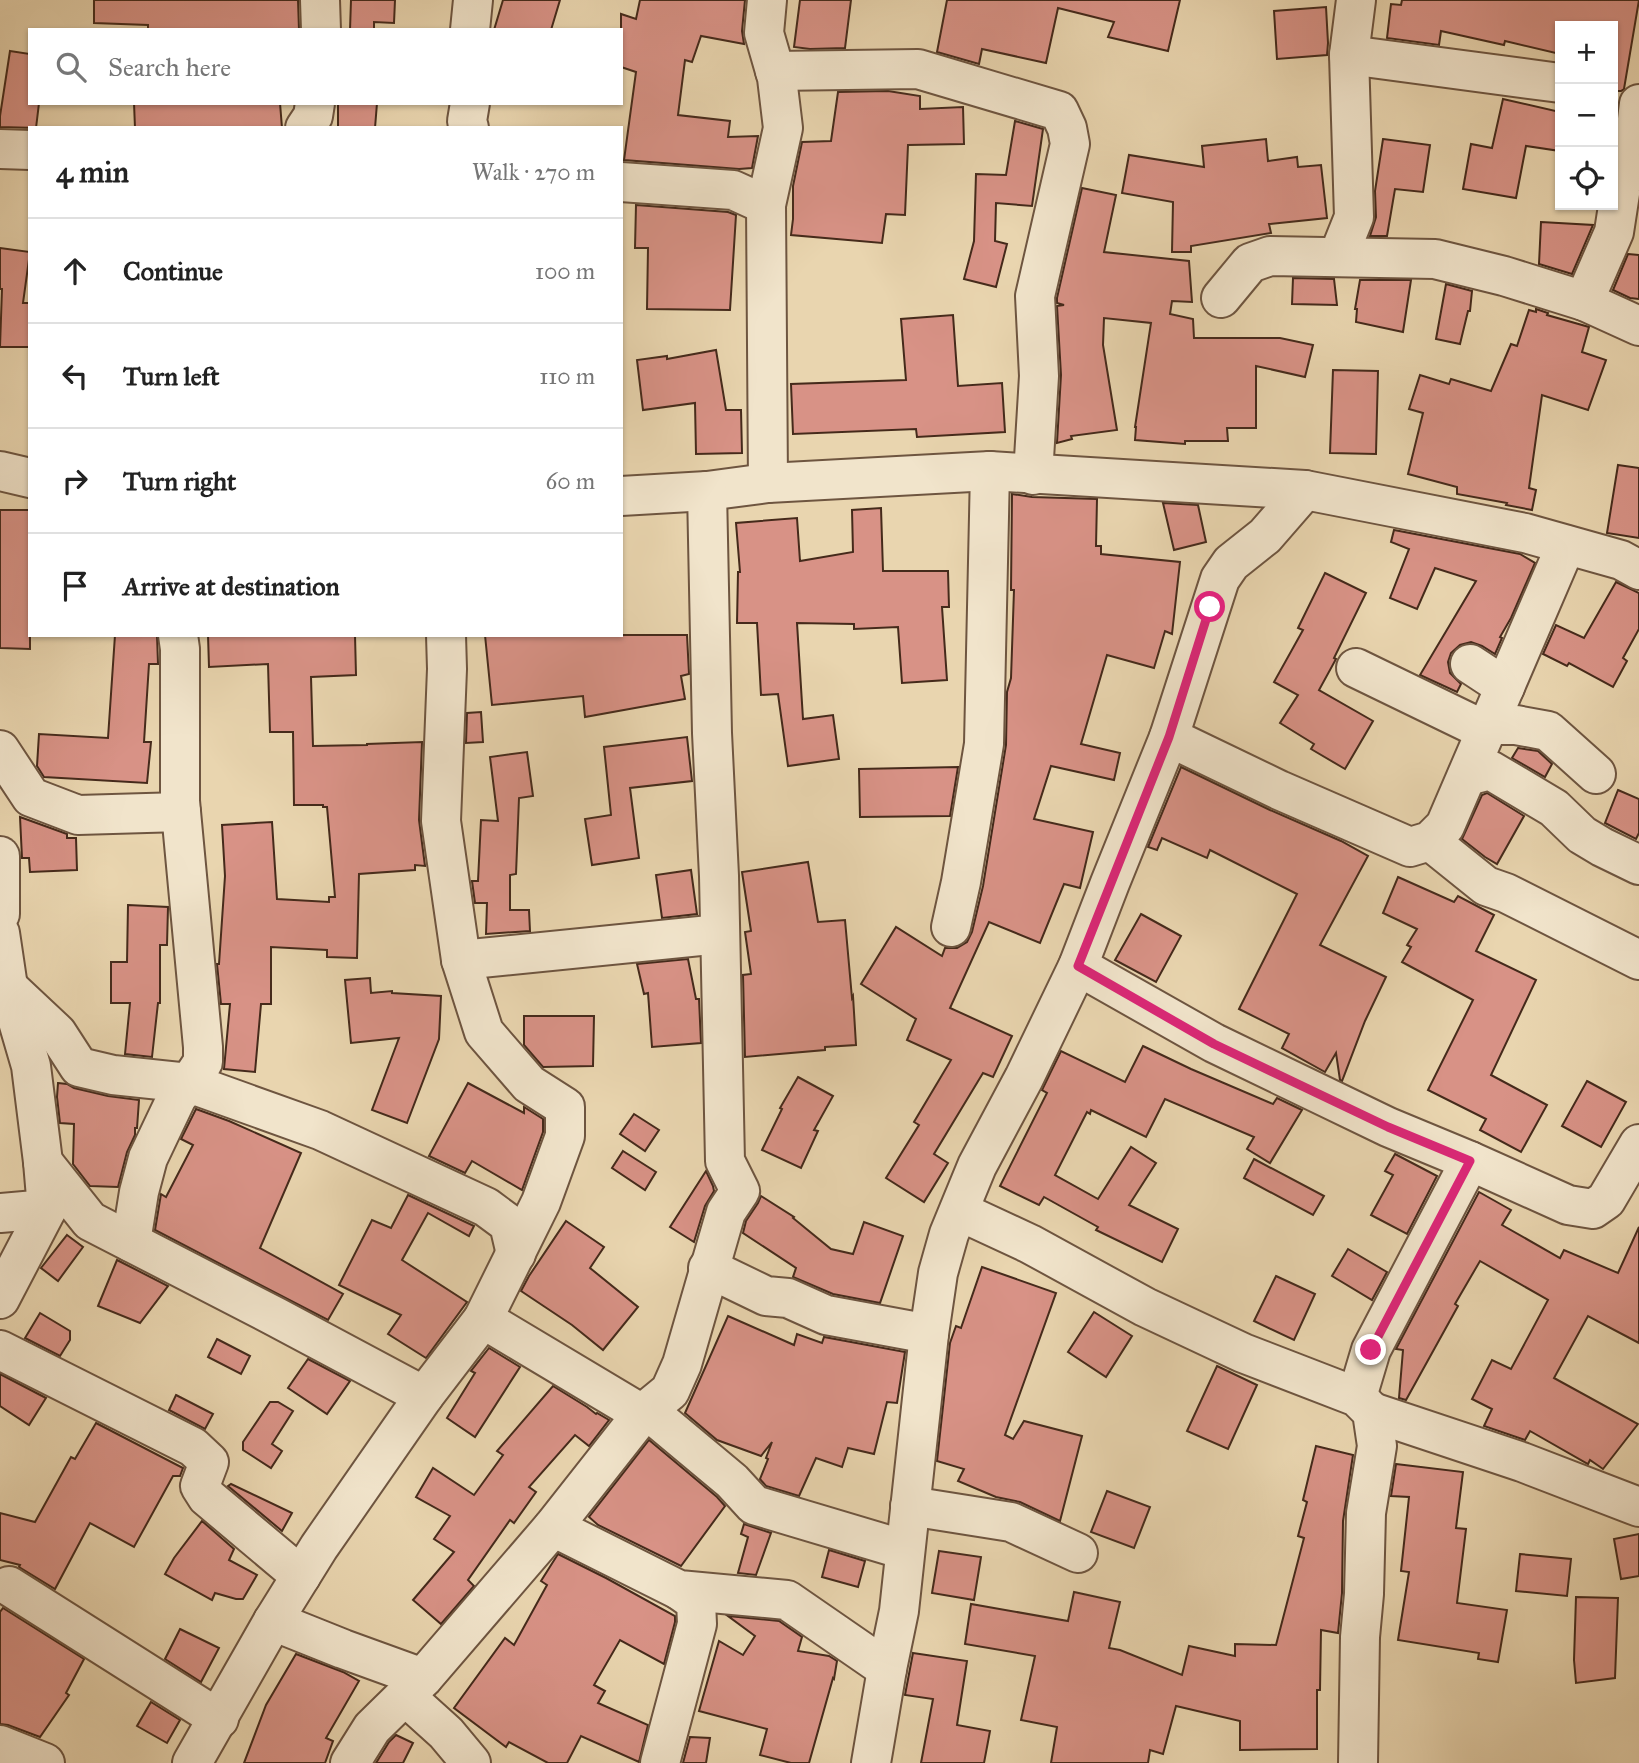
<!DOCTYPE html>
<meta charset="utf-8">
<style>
:root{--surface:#fff;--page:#f6f6f6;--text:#222;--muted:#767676;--line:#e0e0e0}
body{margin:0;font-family:"IM FELL Great Primer",serif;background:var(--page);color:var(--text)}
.controls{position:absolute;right:21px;top:21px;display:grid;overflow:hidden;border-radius:0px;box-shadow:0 2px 5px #0004}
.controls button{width:63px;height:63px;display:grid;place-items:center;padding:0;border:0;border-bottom:2px solid var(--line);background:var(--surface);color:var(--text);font:35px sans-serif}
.stop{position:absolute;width:21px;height:21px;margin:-16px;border:5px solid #db2777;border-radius:50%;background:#fff}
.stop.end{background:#db2777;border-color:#fff;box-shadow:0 2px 7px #0008}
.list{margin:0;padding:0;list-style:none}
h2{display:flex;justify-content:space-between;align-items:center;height:91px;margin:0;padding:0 28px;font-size:30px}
h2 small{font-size:23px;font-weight:400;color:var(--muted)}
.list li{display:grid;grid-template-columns:46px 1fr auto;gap:21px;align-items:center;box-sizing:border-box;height:105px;padding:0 28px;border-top:2px solid var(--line)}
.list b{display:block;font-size:26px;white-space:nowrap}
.list em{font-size:23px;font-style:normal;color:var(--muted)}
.icon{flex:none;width:38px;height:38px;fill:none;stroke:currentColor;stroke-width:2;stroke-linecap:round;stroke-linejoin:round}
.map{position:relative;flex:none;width:1639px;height:1763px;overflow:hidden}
.search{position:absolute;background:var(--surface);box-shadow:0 2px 5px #0004;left:28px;top:28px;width:595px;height:77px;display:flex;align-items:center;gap:18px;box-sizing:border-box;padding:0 24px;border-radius:0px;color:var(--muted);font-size:26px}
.panel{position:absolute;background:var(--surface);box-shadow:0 2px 5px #0004;left:28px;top:126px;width:595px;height:511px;border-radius:0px}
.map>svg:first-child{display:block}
.building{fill:#d89286;stroke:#452a1b;stroke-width:2}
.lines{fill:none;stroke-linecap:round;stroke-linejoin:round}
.minor-casing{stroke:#6e5540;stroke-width:42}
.minor{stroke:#f1e4cb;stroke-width:38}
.route{stroke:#db2777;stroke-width:9}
</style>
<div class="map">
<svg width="1639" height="1763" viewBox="0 0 1639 1763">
<rect width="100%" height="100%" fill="#e9d5af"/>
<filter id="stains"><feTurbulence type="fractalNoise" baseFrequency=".00286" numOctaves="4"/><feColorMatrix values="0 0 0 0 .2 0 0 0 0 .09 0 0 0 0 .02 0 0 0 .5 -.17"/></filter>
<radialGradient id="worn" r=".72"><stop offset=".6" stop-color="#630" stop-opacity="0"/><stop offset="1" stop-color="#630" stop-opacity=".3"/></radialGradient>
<g class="building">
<polygon points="94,0 298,0 299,30 148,30 148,25 94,23"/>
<polygon points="351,0 395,0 394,23 374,22 374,30 350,30"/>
<polygon points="503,0 560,0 551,30 494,30"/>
<polygon points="640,0 745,0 742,31 744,44 701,36 692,62 685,60 678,115 730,121 728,137 758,136 752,168 739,169 624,160 636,72 621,67 621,14 636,19"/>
<polygon points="800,0 851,0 845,48 810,49 794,47"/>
<polygon points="947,0 1180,0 1168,51 1108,37 1114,22 1058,8 1046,63 982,49 979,64 937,52"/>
<polygon points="1402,0 1639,0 1624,89 1621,91 1613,91 1613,26 1560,26 1560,54 1505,41 1504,45 1441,31 1439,45 1387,38 1391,4 1401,5"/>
<polygon points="1326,7 1328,43 1327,55 1277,59 1274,11"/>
<polygon points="10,51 30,54 30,103 39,103 36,128 0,127 0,116"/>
<polygon points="888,91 920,96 920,109 963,107 964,144 908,145 905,215 886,214 882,243 791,235 793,219 793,186 802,142 831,141 838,92"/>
<polygon points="1503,99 1560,112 1560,151 1526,146 1516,198 1463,189 1471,144 1492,148"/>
<polygon points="134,103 280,103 282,128 135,128"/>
<polygon points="338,103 377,103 375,128 338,128"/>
<polygon points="1015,121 1043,129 1032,206 996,203 995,241 1007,244 996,287 964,279 974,241 976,174 1006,175"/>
<polygon points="1266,139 1268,161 1297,157 1298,167 1321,165 1327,218 1269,224 1271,233 1191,246 1191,252 1172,252 1173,202 1122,193 1129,155 1204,167 1202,146"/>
<polygon points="1383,139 1430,145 1423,192 1395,189 1387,236 1370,236 1376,217 1375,191"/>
<polygon points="1082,188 1116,195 1104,252 1189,261 1192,302 1172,301 1170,314 1193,319 1194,338 1280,338 1313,345 1305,377 1256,366 1256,428 1227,428 1228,441 1185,441 1185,444 1135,440 1136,427 1135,427 1151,323 1104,318 1103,345 1117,430 1071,436 1072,439 1057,443 1061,375 1057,306 1064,305 1057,303 1057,298"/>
<polygon points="636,205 728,212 736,215 730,310 647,309 648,248 635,248"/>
<polygon points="1541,222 1593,225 1572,274 1539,264"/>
<polygon points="0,248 30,252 23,303 30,303 30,347 0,347 2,289 0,289"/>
<polygon points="1628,254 1639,255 1639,299 1630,298 1613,290"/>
<polygon points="1293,278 1334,279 1337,305 1292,304"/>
<polygon points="1360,280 1411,280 1403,332 1356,322 1357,309 1355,309"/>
<polygon points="1446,284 1472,291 1470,311 1468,311 1460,344 1436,339"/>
<polygon points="1536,309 1548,313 1547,315 1589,327 1582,352 1606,360 1588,410 1542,395 1529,488 1536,490 1532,510 1506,505 1507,503 1457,494 1457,487 1408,474 1423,413 1409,409 1420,375 1449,384 1451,379 1491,391 1511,344 1517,346 1529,310 1536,312"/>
<polygon points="953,315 958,386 1002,383 1005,432 917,437 916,429 793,434 791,384 906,380 901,319"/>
<polygon points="716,350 726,410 741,410 742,453 696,454 695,403 643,410 637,360 667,356 667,359"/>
<polygon points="1333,370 1378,371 1376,454 1330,453"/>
<polygon points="1618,465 1639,468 1639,538 1607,533"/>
<polygon points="1012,494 1032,497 1097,499 1096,546 1101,546 1101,554 1180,562 1172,634 1165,631 1154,668 1107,655 1081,744 1120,753 1114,780 1051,766 1034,819 1093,832 1080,888 1064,884 1040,943 989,922 950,1008 1012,1036 993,1077 983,1073 934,1154 948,1163 924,1202 886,1178 919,1125 914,1122 951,1060 907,1040 916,1019 861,984 896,927 942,956 945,948 957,948 967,942 972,932 983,886 1006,745 1007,692 1011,678 1014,590 1011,590"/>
<polygon points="1163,503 1198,505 1206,542 1174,550"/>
<polygon points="881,508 883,571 948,571 949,607 942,607 947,680 902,683 898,627 854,629 854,624 797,623 803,719 833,715 839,759 788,766 778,694 761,695 757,623 737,623 738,572 740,572 736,523 797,518 800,561 853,552 852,510"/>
<polygon points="0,510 30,510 30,649 0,648"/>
<polygon points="1394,530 1520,554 1535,563 1511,618 1500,637 1502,638 1495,654 1482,646 1471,642 1460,645 1451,653 1448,662 1450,673 1461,684 1457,692 1420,675 1476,581 1435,568 1417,609 1390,598 1409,549 1391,542"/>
<polygon points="1325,573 1366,593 1334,658 1336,659 1319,690 1373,721 1345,769 1311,749 1314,744 1280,723 1298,695 1274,682 1303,630 1298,628"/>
<polygon points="1616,582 1639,593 1639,629 1623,658 1627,661 1613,687 1569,663 1567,666 1543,654 1556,625 1584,638"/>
<polygon points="115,635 157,635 158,664 149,664 144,742 151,742 147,783 44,777 37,766 39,734 108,738"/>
<polygon points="208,635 355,635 356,675 311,677 313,746 367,745 367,744 422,742 419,820 425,866 415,865 415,870 359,874 357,958 327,957 327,950 271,947 271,1004 261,1004 255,1072 224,1069 230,1004 221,1004 217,964 219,964 225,876 222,825 272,822 277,899 329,902 329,897 335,897 327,807 323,807 323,805 294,805 293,732 270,732 268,664 209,667"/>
<polygon points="485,635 687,635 689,674 681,676 685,699 585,717 583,696 492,705"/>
<polygon points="481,712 483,742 466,743 467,713"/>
<polygon points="687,737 692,781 630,788 639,858 592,865 585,819 611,815 604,747"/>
<polygon points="1518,748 1538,751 1552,764 1545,777 1512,758"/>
<polygon points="527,752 533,796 519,798 516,874 510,875 510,910 529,910 530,931 486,934 487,903 475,903 472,881 478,881 481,820 498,821 490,757"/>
<polygon points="958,767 950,816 860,817 859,769"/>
<polygon points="1181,767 1270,810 1341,841 1368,856 1320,945 1386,977 1365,1021 1342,1081 1340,1080 1336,1053 1325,1072 1282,1048 1289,1034 1239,1009 1297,894 1210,850 1207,858 1162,838 1157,850 1148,847"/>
<polygon points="1618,790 1639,799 1639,833 1636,839 1605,823"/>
<polygon points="1487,793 1524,816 1497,864 1485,857 1462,839 1482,795"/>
<polygon points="20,817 67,834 67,838 76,838 77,870 30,872 29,858 22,858"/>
<polygon points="808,862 818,922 845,920 852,998 853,996 856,1045 825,1047 825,1050 745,1057 743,975 751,974 745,932 751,931 742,872"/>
<polygon points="691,870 697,914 662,918 656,875"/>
<polygon points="1398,877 1454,902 1458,896 1494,915 1476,951 1536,980 1491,1075 1547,1105 1521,1152 1480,1130 1486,1119 1428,1090 1473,1000 1402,962 1411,947 1407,945 1417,929 1383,913"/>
<polygon points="128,905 168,907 167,945 160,945 160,1003 158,1003 152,1057 125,1054 130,1003 111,1003 111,962 127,962"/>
<polygon points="1141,914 1181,936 1156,982 1115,960"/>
<polygon points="688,959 696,999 699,999 701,1043 652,1047 648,993 644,994 637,964"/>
<polygon points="370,978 371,993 392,991 392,993 441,996 439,1039 407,1123 372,1110 399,1038 351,1043 345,980"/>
<polygon points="524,1016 594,1016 593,1066 543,1067 524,1045"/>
<polygon points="1143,1046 1191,1069 1273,1104 1277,1098 1302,1110 1270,1163 1247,1149 1254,1137 1165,1099 1146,1137 1091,1110 1090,1114 1087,1112 1055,1175 1098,1199 1131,1147 1156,1163 1129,1205 1178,1229 1162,1262 1096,1230 1098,1227 1044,1197 1039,1205 1000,1186 1047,1093 1042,1090 1061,1051 1125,1082"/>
<polygon points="798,1077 833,1096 814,1130 818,1131 801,1168 762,1150 782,1109 780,1108"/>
<polygon points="1587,1081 1626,1102 1601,1147 1562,1126"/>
<polygon points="58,1083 67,1084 74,1088 108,1096 139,1100 137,1128 135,1128 135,1135 127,1152 118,1187 90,1186 73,1164 74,1124 60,1123 57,1097"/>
<polygon points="468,1083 524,1113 524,1107 543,1119 543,1132 522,1190 472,1161 465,1173 429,1156"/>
<polygon points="196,1109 229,1121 301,1153 260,1248 343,1294 328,1320 155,1230 161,1194 166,1197 193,1145 181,1139"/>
<polygon points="634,1114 659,1130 645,1151 620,1134"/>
<polygon points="623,1151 656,1172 645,1190 612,1168"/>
<polygon points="1395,1154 1437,1176 1407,1234 1371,1215 1393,1175 1385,1171"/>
<polygon points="1254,1159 1324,1196 1313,1215 1244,1178"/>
<polygon points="706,1171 713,1186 714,1191 705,1206 694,1242 670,1227"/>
<polygon points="1479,1192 1511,1210 1502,1225 1560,1258 1564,1250 1618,1273 1639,1227 1639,1343 1588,1316 1554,1378 1638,1424 1603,1469 1590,1460 1588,1464 1530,1431 1525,1440 1484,1426 1492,1409 1472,1399 1492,1360 1511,1369 1548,1300 1480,1261 1455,1304 1458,1306 1406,1400 1399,1398 1403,1350 1396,1349"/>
<polygon points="408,1195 474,1226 469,1236 428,1213 402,1260 467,1302 426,1358 388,1334 401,1315 339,1285 372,1220 391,1228"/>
<polygon points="761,1196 794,1217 793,1218 831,1249 853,1254 864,1222 903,1236 880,1303 833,1294 793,1277 796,1268 743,1233 746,1221 758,1203"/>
<polygon points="566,1221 604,1247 590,1268 638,1307 603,1350 572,1325 521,1291 529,1276"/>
<polygon points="67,1235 83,1247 58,1281 41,1268"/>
<polygon points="1348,1249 1387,1272 1372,1300 1332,1276"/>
<polygon points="117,1260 168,1286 140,1323 98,1306"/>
<polygon points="982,1267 1056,1293 1005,1435 1013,1439 1024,1421 1082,1436 1060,1521 1020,1502 996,1497 958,1481 964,1469 937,1461 950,1343 956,1326 961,1328"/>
<polygon points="1276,1276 1315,1294 1294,1340 1254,1321"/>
<polygon points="1094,1312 1132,1336 1106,1377 1068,1352"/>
<polygon points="40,1313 70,1331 70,1340 60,1356 25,1338"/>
<polygon points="728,1316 794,1345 797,1334 822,1343 824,1337 905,1352 897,1403 887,1402 874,1454 848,1448 842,1467 816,1458 799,1496 766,1486 760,1479 768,1459 766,1458 772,1442 761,1456 717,1440 685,1413"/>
<polygon points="217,1339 250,1356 241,1374 208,1357"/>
<polygon points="489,1348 520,1367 475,1437 447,1418 475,1373 471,1371"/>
<polygon points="308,1359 350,1381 327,1414 288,1388"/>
<polygon points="1217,1366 1257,1385 1228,1449 1187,1431"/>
<polygon points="0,1374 46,1398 29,1425 0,1406"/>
<polygon points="553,1386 587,1407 596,1414 597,1413 609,1420 589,1446 575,1435 529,1487 536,1492 514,1523 510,1520 468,1580 474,1586 441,1624 413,1600 454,1552 434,1539 450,1516 416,1497 433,1468 474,1495 503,1455 497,1451"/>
<polygon points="176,1395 213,1414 205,1429 169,1410"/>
<polygon points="270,1402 278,1402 293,1411 272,1444 282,1451 271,1468 243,1450 243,1442"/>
<polygon points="96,1423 183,1468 180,1476 173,1476 134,1547 90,1523 55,1589 19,1567 20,1565 0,1560 0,1513 35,1522 71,1457 75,1459"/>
<polygon points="649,1440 717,1497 725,1506 681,1566 598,1525 589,1517"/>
<polygon points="1316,1446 1353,1455 1343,1521 1342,1593 1338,1633 1321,1630 1320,1690 1317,1690 1317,1749 1240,1750 1240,1721 1176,1706 1163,1754 1150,1750 1148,1763 1051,1763 1057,1727 1021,1720 1035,1656 965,1644 971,1604 1068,1621 1074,1592 1120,1602 1109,1648 1120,1650 1182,1675 1189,1646 1235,1656 1235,1644 1276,1645 1304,1538 1298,1536 1307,1502 1303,1500"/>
<polygon points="1396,1464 1463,1472 1456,1528 1466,1529 1457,1603 1507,1610 1498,1662 1478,1659 1479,1653 1398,1640 1409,1572 1401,1571 1409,1497 1391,1496"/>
<polygon points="231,1484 292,1513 282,1531 228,1486"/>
<polygon points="1107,1491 1150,1507 1134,1548 1091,1532"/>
<polygon points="202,1521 234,1549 229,1560 257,1575 243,1599 236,1599 215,1593 212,1600 165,1574 174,1558"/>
<polygon points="744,1524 771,1533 756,1575 738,1573 748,1537 741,1534"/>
<polygon points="1639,1534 1639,1576 1621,1579 1614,1539"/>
<polygon points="829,1550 865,1561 858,1587 822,1577"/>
<polygon points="939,1551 981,1557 974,1600 932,1593"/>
<polygon points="558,1554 606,1578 675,1616 675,1622 664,1664 620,1640 594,1685 605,1691 598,1703 648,1725 639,1762 581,1736 567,1763 548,1763 509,1742 506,1747 454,1708 505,1638 514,1645 547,1585 541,1581"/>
<polygon points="1520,1554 1571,1559 1567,1596 1516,1591"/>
<polygon points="1576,1597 1618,1598 1615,1678 1576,1683 1574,1660"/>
<polygon points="3,1608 84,1659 66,1693 69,1695 40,1737 8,1725 0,1724 0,1612"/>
<polygon points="728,1616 779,1621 802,1637 798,1651 829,1656 837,1661 834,1679 833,1678 809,1763 791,1763 760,1755 767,1729 699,1711 719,1641 743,1655 755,1636"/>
<polygon points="180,1629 219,1648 201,1682 165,1659"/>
<polygon points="913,1653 967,1661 957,1725 990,1731 984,1763 921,1763 933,1699 905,1695"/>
<polygon points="296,1654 343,1672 359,1681 326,1738 333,1741 325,1763 244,1763 266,1705"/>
<polygon points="151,1702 180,1720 167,1743 137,1726"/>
<polygon points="396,1735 413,1743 403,1763 376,1763 389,1742"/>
<polygon points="690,1737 710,1738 706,1763 683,1763"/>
</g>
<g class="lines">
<g class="minor-casing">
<g id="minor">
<polyline points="320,0 321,30"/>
<polyline points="767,0 764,33 777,78 783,128 766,205 768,483"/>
<polyline points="470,30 473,0"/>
<polyline points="1349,55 1560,83"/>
<polyline points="775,71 918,69 1059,111 1067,128 1070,144 1035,296 1039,376 1033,475"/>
<polyline points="305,128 313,116 315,103"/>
<polyline points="469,128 467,121 470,103"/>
<polyline points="0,149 30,150"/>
<polyline points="621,182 733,190 766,205"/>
<polyline points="1338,257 1354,217 1349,55 1356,0"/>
<polyline points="1221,298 1250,263 1270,256 1435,259 1504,276 1584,301 1639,326"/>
<polyline points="1584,301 1614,232 1623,174 1630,174 1639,104"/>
<polyline points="0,471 30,478"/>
<polyline points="621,496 707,491 768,483 990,471 1305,490 1525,533 1621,560 1639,570"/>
<polyline points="1470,664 1505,687"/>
<polyline points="1356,668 1486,731"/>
<polyline points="1489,725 1516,725 1548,731 1596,774"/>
<polyline points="1169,737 1279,790 1410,847 1430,841 1445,826 1566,545"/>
<polyline points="0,750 31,797 78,815 181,812"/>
<polyline points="1467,776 1490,770 1554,808 1582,835 1602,847 1639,865"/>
<polyline points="1430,841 1486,886 1506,893 1639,960"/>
<polyline points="0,856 0,914"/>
<polyline points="951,927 961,882 984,744 990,471"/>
<polyline points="0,933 8,987 31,1066 43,1162 47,1209 0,1299"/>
<polyline points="461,960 720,934"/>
<polyline points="1078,966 1214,1043 1388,1127 1470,1161"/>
<polyline points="0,984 8,987 57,1033 79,1067 113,1075 189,1083 320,1130 486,1207 509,1224 516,1254"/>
<polyline points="43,1162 90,1221 276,1317 424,1396"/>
<polyline points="959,1211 1030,1244 1145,1307 1243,1353 1357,1397 1372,1412 1377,1446 1366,1513 1364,1594 1360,1637 1358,1763"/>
<polyline points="0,1213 47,1209"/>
<polyline points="131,1242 139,1192 148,1158 177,1097 189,1083 203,1062 203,1047 180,801 180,649 178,635"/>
<polyline points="708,1268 766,1296 788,1298 826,1315 929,1334"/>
<polyline points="483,1319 642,1414 653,1415 732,1481 754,1505 905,1550"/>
<polyline points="0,1350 193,1447 209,1462 200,1486 207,1497 301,1576"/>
<polyline points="1357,1397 1371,1350 1470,1161 1568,1205 1593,1209 1606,1200 1639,1144"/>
<polyline points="1372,1412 1522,1462 1639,1507"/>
<polyline points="910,1506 1011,1522 1078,1553"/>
<polyline points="553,1527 679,1590 787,1600 887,1669"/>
<polyline points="9,1586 219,1719"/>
<polyline points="273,1621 343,1649 423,1678"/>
<polyline points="405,1696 446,1733 471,1763"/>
<polyline points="0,1745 45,1763"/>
<polyline points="192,1763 273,1621 319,1547 424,1396 483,1319 541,1202 565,1136 565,1107 529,1084 484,1032 461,960 441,821 447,669 446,635"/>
<polyline points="350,1763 372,1728 423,1678 553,1527 642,1414 670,1391 682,1364 726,1212 740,1191 725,1161 719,876 712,733 707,491"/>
<polyline points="660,1763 697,1624 696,1602 679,1590"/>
<polyline points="871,1763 887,1669 899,1611 929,1334 938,1273 949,1234 977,1166 1024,1078 1078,966 1110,883 1169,737 1220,579 1231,563 1265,536 1305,490"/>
</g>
</g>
<use href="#minor" class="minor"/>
</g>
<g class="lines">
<polyline class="route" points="1210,607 1169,737 1078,966 1214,1044 1388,1127 1470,1161 1371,1350"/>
</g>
<rect width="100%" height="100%" filter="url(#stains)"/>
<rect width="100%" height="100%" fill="url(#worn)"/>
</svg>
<div class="controls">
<button>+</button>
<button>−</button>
<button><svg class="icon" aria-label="locate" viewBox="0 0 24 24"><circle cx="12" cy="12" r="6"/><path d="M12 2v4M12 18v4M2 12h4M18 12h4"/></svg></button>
</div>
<div class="stop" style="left:1210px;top:607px"></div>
<div class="stop end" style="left:1371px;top:1350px"></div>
<div class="search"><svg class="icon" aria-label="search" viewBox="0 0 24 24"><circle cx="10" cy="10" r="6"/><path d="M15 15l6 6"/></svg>Search here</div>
<section class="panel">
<h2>4 min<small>Walk · 270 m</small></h2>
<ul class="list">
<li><svg class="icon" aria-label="ahead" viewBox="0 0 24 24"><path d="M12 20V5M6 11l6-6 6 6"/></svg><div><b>Continue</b></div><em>100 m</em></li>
<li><svg class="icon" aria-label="left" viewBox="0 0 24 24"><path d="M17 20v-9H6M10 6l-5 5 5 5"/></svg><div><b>Turn left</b></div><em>110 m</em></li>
<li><svg class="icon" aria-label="right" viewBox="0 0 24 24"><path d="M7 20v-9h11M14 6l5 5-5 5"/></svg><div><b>Turn right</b></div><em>60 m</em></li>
<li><svg class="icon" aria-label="arrive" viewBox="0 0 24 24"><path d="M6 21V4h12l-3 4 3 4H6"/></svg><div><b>Arrive at destination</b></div></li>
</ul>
</section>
</div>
